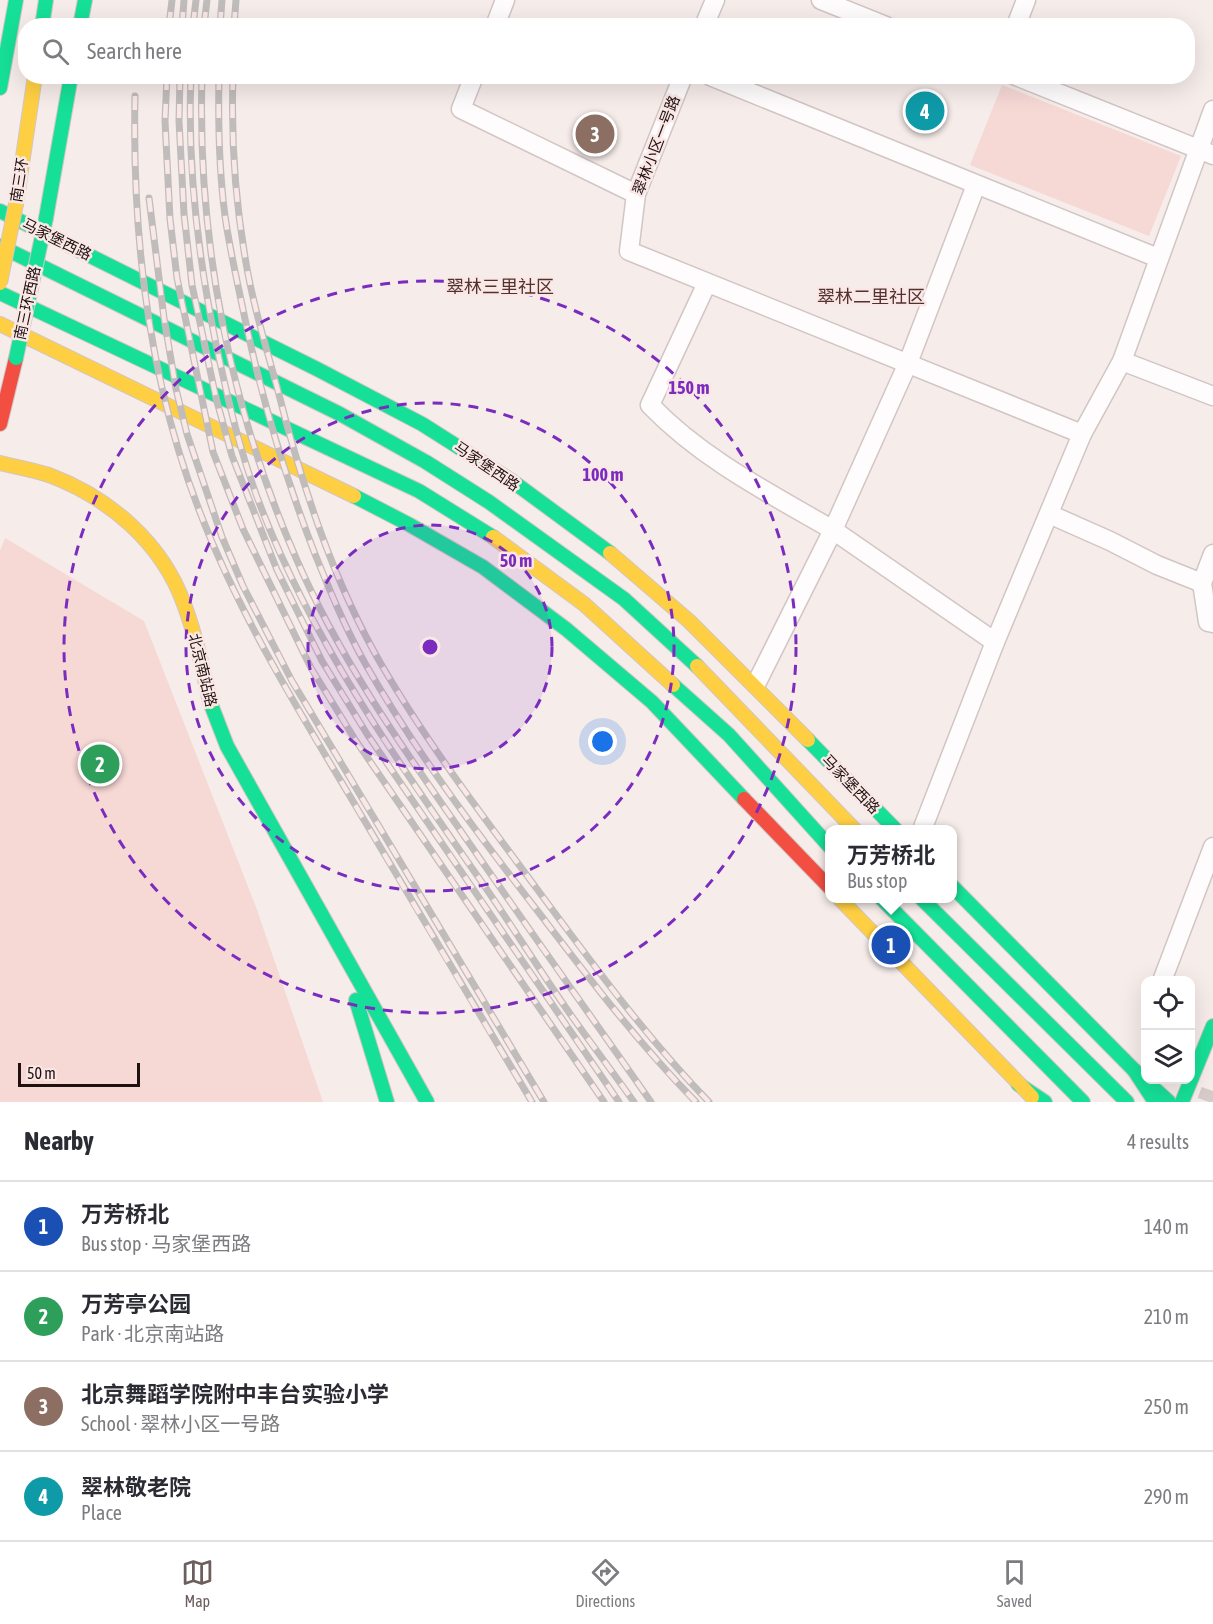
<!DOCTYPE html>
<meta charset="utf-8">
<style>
:root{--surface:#fff;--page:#f2f2f3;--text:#2b2b33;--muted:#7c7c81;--line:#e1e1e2;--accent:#6b5e5d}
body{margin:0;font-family:"Asap Condensed","Noto Sans SC",sans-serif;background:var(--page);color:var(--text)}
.controls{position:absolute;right:18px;bottom:18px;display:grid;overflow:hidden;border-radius:12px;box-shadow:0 6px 24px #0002}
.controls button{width:54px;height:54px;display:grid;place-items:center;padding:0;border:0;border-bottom:2px solid var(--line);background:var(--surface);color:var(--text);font:30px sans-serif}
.scale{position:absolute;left:18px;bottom:15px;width:122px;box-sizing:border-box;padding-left:6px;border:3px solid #201111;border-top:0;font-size:16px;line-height:21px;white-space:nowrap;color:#201111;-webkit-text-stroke:4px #fae8e6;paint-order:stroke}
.you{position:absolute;left:603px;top:742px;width:21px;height:21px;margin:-15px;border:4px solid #fff;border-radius:50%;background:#1a73e8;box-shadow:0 0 0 9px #1a73e833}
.badge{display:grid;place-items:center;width:39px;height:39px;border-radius:50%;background:var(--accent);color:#fff;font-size:20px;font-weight:700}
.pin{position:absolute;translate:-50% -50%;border:3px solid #fff;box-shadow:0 2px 6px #0006}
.popup{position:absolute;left:825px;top:825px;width:132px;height:78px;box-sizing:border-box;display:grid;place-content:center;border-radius:12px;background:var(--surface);filter:drop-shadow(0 2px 4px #0005);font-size:20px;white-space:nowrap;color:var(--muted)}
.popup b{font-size:22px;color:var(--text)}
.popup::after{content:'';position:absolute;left:50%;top:100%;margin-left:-12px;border:12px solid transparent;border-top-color:var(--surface)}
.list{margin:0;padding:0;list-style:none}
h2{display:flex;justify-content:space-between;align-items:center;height:78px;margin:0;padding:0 24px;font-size:26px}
h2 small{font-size:20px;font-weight:400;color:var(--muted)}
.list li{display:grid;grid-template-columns:39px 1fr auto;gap:18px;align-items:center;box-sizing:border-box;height:90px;padding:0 24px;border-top:2px solid var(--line)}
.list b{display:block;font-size:22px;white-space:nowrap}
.list p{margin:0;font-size:20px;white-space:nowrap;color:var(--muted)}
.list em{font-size:20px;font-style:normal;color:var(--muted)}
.icon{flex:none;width:33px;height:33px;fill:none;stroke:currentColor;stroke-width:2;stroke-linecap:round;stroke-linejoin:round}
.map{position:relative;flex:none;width:1213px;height:1102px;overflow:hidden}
.search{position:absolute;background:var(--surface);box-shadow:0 6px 24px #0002;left:18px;right:18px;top:18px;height:66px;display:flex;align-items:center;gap:15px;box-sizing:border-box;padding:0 21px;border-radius:24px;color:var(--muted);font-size:22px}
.sheet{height:438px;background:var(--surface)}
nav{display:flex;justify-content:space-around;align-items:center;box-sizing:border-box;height:84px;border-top:2px solid var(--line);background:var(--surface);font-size:16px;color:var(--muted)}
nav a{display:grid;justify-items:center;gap:3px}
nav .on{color:var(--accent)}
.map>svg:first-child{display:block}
.green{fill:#f6d8d5}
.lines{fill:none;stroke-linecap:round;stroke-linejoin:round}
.secondary-tunnel{stroke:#d6cbc9;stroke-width:24;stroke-dasharray:24 12;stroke-linecap:butt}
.street-casing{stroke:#d2c6c4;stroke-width:21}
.fast-casing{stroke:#d2c6c4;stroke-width:16}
.slow-casing{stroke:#d2c6c4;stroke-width:16}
.jam-casing{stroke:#d2c6c4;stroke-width:16}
.street{stroke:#fefcfc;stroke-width:18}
.fast{stroke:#16e098;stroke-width:14}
.slow{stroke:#ffcf43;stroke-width:14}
.jam{stroke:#f24e42;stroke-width:14}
.rail-casing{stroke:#c0bcbb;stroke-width:7}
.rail{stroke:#fae8e6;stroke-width:4.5;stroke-dasharray:14;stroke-linecap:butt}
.fast-bridge-casing{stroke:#d2c6c4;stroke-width:16;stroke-linecap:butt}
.slow-bridge-casing{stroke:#d2c6c4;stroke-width:16;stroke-linecap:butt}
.fast-bridge{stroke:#16e098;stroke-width:14}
.slow-bridge{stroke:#ffcf43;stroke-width:14}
.ring{fill:none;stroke:#7b2cbf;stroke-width:3;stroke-dasharray:10 8}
.labels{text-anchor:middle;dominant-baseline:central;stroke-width:5;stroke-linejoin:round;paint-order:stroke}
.street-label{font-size:15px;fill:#201111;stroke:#fae8e6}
.quarter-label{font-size:18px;fill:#52312f;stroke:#fae8e6}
.centre{fill:#7b2cbf;stroke:#fae8e6;stroke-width:3}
.ring-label{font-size:18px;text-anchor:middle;font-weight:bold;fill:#7b2cbf;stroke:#fae8e6;stroke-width:5;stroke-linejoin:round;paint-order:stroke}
</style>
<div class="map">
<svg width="1213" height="1102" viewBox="0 0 1213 1102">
<rect width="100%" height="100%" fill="#f6ecea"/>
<g class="green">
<polygon points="1002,85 1181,156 1149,236 970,165"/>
<polygon points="5,538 144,621 256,907 323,1102 0,1102 0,551"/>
</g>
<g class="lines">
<polyline class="secondary-tunnel" points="1209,1102 1213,1091"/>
<g class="street-casing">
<g id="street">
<polyline points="821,0 886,26"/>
<polyline points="495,26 505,0"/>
<polyline points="704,26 715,0"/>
<polyline points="1016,26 1026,0"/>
<polyline points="474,76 461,109 636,194"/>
<polyline points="683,76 636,194 629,251 1082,434"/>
<polyline points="710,76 1158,258"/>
<polyline points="1016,76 1213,155"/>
<path d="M707 283 650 405C702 459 769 493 833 530L908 363 976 185"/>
<polyline points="1122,361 1213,396"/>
<polyline points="1049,514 1110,541 1157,565 1202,583"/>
<polyline points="1213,554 1202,583 1208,622 1213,623"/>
<polyline points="756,684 833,530 995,642"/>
<polyline points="922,830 995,642 1082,434 1122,361 1213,110"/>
<polyline points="1162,981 1213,847"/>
</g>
</g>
<g class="fast-casing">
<g id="fast">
<polyline points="42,26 46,0"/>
<polyline points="80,26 85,0"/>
<polyline points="0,88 16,0"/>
<polyline points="0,211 317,369 422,424 512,481 610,553"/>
<polyline points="46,218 71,76"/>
<polyline points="0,246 340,414 426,462 489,502 624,599 697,666"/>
<polyline points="0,293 419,491 493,537"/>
<polyline points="354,496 410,525 483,567 566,629 652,702 744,799"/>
<polyline points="673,685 729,735 830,847"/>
<polyline points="210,702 227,746 427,1102"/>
<polyline points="808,740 896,830"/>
<polyline points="952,886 1134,1070 1169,1102"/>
<polyline points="881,898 1083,1102"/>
<polyline points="921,898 1127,1102"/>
<polyline points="356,1000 387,1102"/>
<polyline points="1134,1070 1155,1102"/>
<polyline points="1018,1084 1045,1102"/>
<polyline points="1182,1102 1213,1026"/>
</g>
</g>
<g class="slow-casing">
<g id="slow">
<polyline points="16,204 35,76"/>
<polyline points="0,324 354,496"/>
<path d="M0 463C16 467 33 470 49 475 110 498 162 543 184 604 196 636 203 670 210 702"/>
<polyline points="493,537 584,604 673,685"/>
<polyline points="610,553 689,621 808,740"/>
<polyline points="697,666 855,830"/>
<polyline points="839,898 1032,1097"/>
</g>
</g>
<g class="jam-casing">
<g id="jam">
<polyline points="0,424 16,358"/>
<polyline points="744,799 830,888"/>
</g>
</g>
<use href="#street" class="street"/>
<use href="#fast" class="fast"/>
<use href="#slow" class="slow"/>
<use href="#jam" class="jam"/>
<g class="rail-casing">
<g id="rail">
<polyline points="169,26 172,0"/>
<polyline points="182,26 184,0"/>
<polyline points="193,26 196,0"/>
<polyline points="204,26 207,0"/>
<polyline points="220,26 222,0"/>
<polyline points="234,26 236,0"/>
<polyline points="167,76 165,121 170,219 177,278 213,452 243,529 311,668 356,741 604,1102"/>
<polyline points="180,76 179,121 184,214 192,285 216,398 232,456 277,570 322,661 367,734 619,1102"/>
<path d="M191 76C187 167 198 256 216 344 228 400 241 457 262 510 312 639 395 758 474 871 508 919 539 970 573 1018 593 1046 614 1074 634 1102"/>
<path d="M202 76C197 241 230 407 296 558 337 653 397 740 456 824 520 917 586 1009 651 1102"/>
<path d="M219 76C218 123 219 170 225 216 230 251 238 285 245 319 262 400 285 477 315 554 330 591 346 630 366 665 417 754 480 837 543 918 592 982 640 1045 696 1102"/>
<path d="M233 76C231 136 235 198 245 257 252 301 265 343 277 387 301 482 332 579 381 664 427 743 483 816 537 889 592 963 645 1036 709 1102"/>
<path d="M135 96C132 237 149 383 201 515 239 613 294 703 348 793 409 896 470 999 532 1102"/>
<polyline points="149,198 164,318 176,389 187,434 222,537 243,586 292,681 544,1102"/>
</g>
</g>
<use href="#rail" class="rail"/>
<g class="fast-bridge-casing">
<polyline id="fast-bridge" points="16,358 46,218"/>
</g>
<g class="slow-bridge-casing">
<polyline id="slow-bridge" points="0,283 16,204"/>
</g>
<use href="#fast-bridge" class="fast-bridge"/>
<use href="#slow-bridge" class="slow-bridge"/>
</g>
<circle cx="430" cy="647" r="122" fill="#7b2cbf" fill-opacity=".12"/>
<g class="ring">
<circle cx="430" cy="647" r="122"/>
<circle cx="430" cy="647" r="244"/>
<circle cx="430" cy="647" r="366"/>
</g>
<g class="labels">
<g class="street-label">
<text transform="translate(656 145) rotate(-69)">翠林小区一号路</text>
<text transform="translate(19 180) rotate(-81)">南三环</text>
<text transform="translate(57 239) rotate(26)">马家堡西路</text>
<text transform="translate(27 303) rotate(-78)">南三环西路</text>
<text transform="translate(487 466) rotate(34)">马家堡西路</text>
<text transform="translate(203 670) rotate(76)">北京南站路</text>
<text transform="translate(851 784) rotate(46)">马家堡西路</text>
</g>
<g class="quarter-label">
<text x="500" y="286">翠林三里社区</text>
<text x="871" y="296">翠林二里社区</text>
</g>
</g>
<circle cx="430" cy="647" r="9" class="centre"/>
<g class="ring-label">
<text x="689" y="394">150 m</text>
<text x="603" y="481">100 m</text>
<text x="516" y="567">50 m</text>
</g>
</svg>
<div class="controls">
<button><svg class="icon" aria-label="locate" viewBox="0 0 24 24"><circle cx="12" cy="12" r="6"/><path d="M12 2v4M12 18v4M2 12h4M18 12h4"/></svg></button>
<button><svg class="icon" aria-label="layers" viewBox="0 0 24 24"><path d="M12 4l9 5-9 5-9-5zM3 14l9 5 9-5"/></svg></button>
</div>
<div class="scale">50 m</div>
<div class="you"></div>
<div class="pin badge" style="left:891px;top:945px;background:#1a4fb4">1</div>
<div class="popup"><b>万芳桥北</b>Bus stop</div>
<div class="pin badge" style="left:100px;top:764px;background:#2e9e5b">2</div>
<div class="pin badge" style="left:595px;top:134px;background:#8d6e63">3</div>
<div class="pin badge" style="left:925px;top:111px;background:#0f9aa8">4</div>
<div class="search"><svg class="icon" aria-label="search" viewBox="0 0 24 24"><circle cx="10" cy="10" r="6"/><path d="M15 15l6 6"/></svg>Search here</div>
</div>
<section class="sheet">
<h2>Nearby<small>4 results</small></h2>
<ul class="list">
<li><span class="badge" style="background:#1a4fb4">1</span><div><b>万芳桥北</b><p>Bus stop · 马家堡西路</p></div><em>140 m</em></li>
<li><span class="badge" style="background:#2e9e5b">2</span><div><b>万芳亭公园</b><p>Park · 北京南站路</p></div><em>210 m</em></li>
<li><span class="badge" style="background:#8d6e63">3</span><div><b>北京舞蹈学院附中丰台实验小学</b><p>School · 翠林小区一号路</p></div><em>250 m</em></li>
<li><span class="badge" style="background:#0f9aa8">4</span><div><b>翠林敬老院</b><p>Place</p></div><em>290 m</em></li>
</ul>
</section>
<nav>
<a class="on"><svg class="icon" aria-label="map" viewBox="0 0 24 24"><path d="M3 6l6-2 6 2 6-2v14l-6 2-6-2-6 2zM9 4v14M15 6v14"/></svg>Map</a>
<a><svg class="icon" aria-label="directions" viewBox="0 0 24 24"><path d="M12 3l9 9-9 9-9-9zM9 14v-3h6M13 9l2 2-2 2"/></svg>Directions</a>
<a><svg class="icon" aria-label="saved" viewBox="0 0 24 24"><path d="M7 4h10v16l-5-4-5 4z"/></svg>Saved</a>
</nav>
